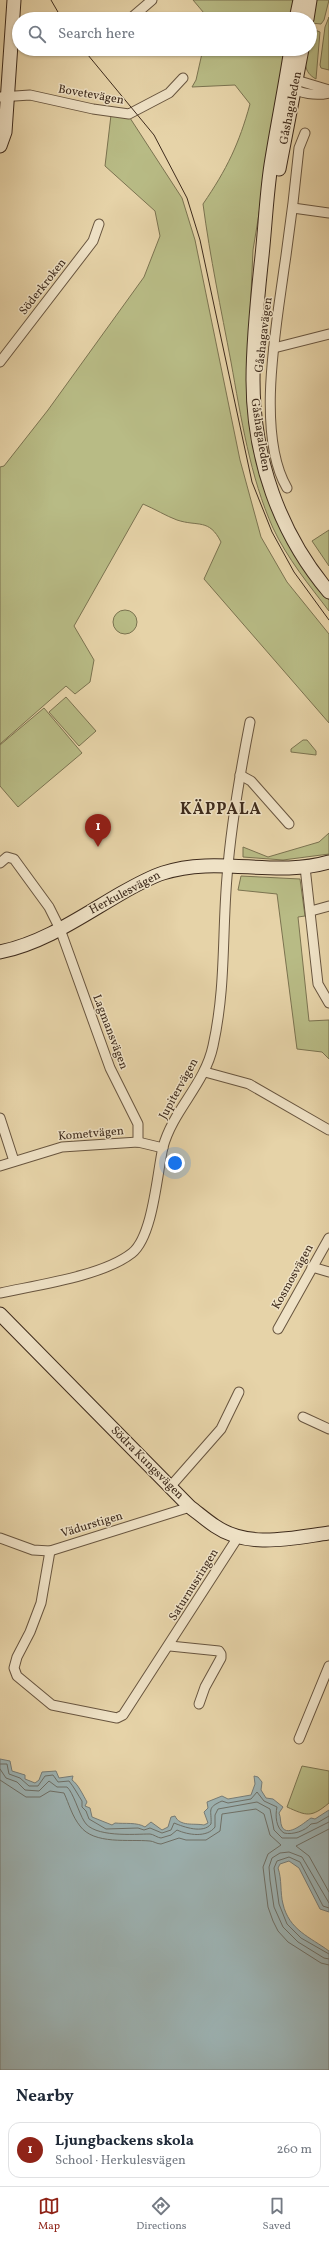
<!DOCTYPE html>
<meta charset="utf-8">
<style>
:root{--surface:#fff;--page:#f2f2f3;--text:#1f2937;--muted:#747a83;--line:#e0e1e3;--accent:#8f2418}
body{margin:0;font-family:Vollkorn,serif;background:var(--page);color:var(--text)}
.you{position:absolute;left:175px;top:1163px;width:14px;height:14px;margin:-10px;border:3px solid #fff;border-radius:50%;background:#1a73e8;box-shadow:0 0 0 6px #1a73e833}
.badge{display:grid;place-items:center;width:26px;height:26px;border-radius:50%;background:var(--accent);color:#fff;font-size:13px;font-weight:700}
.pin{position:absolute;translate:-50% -33px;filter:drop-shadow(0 1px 2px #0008)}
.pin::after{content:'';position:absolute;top:21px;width:14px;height:12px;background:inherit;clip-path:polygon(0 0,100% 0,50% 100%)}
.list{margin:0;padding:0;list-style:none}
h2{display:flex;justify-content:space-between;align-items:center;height:52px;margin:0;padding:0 16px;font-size:17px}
h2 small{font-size:13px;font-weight:400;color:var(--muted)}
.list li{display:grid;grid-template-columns:26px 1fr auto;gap:12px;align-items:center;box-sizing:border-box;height:56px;margin:0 8px 8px;padding:0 8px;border:1px solid var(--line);border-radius:12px}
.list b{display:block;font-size:15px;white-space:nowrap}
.list p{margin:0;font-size:13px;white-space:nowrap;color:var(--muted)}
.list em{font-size:13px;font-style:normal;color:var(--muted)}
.icon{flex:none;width:22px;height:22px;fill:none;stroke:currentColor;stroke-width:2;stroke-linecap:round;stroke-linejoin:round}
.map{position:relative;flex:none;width:329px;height:2070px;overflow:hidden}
.search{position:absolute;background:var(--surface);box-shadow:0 1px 3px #0004;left:12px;right:12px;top:12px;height:44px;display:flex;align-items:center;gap:10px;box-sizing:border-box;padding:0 14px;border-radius:22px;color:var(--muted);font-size:15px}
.sheet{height:116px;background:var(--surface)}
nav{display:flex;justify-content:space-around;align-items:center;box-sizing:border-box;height:56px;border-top:1px solid var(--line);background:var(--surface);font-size:11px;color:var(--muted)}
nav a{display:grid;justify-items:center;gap:2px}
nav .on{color:var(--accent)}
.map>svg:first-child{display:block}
.green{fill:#b8bb85;stroke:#7b7350}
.water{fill:#9db4b5;stroke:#777d78}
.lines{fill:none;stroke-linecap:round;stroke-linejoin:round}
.shore{stroke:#6e7068;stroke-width:1}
.street-casing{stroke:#68553f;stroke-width:11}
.secondary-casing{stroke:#3e2b1c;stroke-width:15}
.street{stroke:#efe2c6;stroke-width:9}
.secondary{stroke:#efe2c6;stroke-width:13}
.tram{stroke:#3e2b1c;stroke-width:1}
.labels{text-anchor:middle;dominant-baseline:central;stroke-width:3;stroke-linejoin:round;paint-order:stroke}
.street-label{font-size:12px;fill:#3e2b1c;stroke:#efe2c6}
.district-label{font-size:16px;font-weight:bold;letter-spacing:1px;fill:#3e2b1c;stroke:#efe2c6}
</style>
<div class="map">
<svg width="329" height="2070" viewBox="0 0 329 2070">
<rect width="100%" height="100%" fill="#e6d3a8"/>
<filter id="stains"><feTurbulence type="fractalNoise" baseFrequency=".005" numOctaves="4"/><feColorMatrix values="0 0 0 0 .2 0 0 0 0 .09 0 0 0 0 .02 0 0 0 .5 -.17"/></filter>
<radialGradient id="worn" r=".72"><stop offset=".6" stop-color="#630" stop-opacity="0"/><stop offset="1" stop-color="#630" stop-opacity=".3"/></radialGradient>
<g class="green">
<polygon points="193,0 295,0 292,19 209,19"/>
<polygon points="314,0 329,0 324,20 321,24 311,23"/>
<polygon points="329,17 329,70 321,68 320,65 325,27"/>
<path d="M310 28 320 32 316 79C303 72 305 62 306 49H310Z"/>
<path d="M203 49H286L253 250 248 359V409L263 486 277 521 309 576 329 600V611C309 585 287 558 273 528 250 477 241 417 231 362 221 309 210 257 203 204 227 169 239 144 250 104L235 85 192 87 196 80Z"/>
<path d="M111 115 130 118 182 198 195 240 240 460 261 537 287 582 329 634V723L204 579 221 542C209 518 198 527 177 520 166 516 155 509 143 504L74 626 94 660 90 682 75 694 66 686 0 744V467L4 466 48 410 144 277 160 236 155 211 105 166Z"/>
<polygon points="329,530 329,566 312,541"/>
<circle cx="125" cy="622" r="12"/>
<polygon points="66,697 96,731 79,746 49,712"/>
<polygon points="44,708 82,753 18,807 0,786 0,745"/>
<polygon points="303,740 307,740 316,751 316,755 291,752 291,749"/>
<polygon points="329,833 329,854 283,860 243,857 243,847 268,857 319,842"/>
<polygon points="241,876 300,879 305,916 298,917 309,1021 329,1020 329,1059 322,1052 297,1049 277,894 238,890"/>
<path d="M302 1766 329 1771V1803C311 1818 307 1816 287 1807Z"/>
</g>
<path class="water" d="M0 1759 10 1761 12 1771 25 1775V1779L35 1783 39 1780 42 1772 56 1771 59 1778 73 1776 72 1780C78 1784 83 1795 87 1802L85 1806 90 1808 92 1817 112 1825 115 1823C125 1824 137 1822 145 1827L151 1822 162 1830 168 1827 171 1817 175 1816C180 1827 194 1823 204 1825L208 1823 204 1812 208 1808 207 1802 222 1796 228 1799 251 1795 255 1784 254 1776 258 1777 262 1782 261 1790 266 1798 273 1799 283 1807 279 1813C281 1817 280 1823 282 1827 288 1838 306 1821 311 1818L315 1819 329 1810V1912L320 1909 299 1868 289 1861 280 1864 278 1868C282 1879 280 1893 283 1904 289 1930 310 1937 329 1951V2070H0Z"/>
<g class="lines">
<g class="shore">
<path d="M0 1764H7L9 1774 20 1778 29 1786H38L45 1776 53 1775 58 1782 69 1781C74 1787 78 1795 82 1801V1807L86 1811 89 1819 106 1829 138 1828 144 1830 150 1828 162 1833 171 1830 174 1823C184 1827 203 1834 211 1824 212 1810 206 1808 222 1801L228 1803 251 1799 257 1792 264 1801 277 1807C275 1816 276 1828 284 1833 293 1835 305 1831 311 1824L317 1823 329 1816"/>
<path d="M0 1769 6 1778 17 1782 25 1790 39 1791 49 1781 57 1787H67C73 1792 79 1813 84 1821 93 1838 135 1834 150 1834 153 1834 158 1838 161 1838L171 1835 177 1830C188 1835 207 1838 215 1827V1815L218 1809 257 1802 270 1809 274 1830 282 1838H297L329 1822"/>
<path d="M0 1780 26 1797H40L50 1791 64 1793C69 1804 72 1816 80 1826 94 1845 129 1839 150 1841 153 1841 157 1844 161 1844L179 1838 186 1840H206L220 1831 222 1814 256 1809 264 1814 270 1835 281 1845 268 1854 263 1867 268 1907 273 1921 278 1931 288 1942 321 1963 329 1965"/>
<polyline points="329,1829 296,1846 309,1856 329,1892"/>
<polyline points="329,1903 302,1857 289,1852 280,1853 272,1858 269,1867 270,1880 274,1907 283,1927 298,1942 324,1958 329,1959"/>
<polyline points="329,1908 323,1906 300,1862 289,1857 277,1861 274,1868 279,1904 287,1924 301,1938 329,1954"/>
</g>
<g class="street-casing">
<g id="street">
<polyline points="130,19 152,0"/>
<polyline points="292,81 296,80 329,90"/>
<path d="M290 86C299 94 317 96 329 93"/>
<polyline points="0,97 30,95 93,109 129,114 169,93 183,78"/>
<polyline points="293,208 329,213"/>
<polyline points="274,348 329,334"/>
<polyline points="0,362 93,241 99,224"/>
<path d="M287 488C256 435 276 328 284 269 290 229 295 189 299 148L305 133"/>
<polyline points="240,775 251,781 289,824"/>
<polyline points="0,863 7,857 14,859 49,907 60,929 110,1068 138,1124 138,1142"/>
<polyline points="305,867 318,984 329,1003"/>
<polyline points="311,911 329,906"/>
<polyline points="205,1072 249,1084 329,1130"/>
<polyline points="0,1118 14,1161"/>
<polyline points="0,1166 62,1147 138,1142 163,1148"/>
<polyline points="312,1267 329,1272"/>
<path d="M0 1293C37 1285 103 1276 132 1253 153 1236 157 1174 163 1147 173 1110 205 1084 213 1046 226 987 222 935 227 877 231 825 240 773 250 722"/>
<polyline points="278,1329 329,1238"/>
<polyline points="303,1417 329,1429"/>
<polyline points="170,1487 221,1429 239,1392"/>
<polyline points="0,1538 33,1550 50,1551 190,1507"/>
<polyline points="50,1551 41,1603 30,1632 17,1657 14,1668 17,1676 52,1705 117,1718 123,1715 238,1537"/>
<polyline points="170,1646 219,1651 221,1654 221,1658 205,1687 199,1704"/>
<polyline points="299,1739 329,1666"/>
</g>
</g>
<g class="secondary-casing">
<g id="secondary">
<polyline points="296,19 300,0"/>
<polyline points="307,19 310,0"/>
<path d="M291 49C285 88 277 127 271 165 266 198 265 232 261 265 257 303 253 341 253 380 253 457 279 533 329 592"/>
<polyline points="0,146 5,132 14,0"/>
<polyline points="279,169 302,49"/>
<path d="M0 952C44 943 82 916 120 894 134 886 148 878 163 873 217 855 275 878 329 862"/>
<path d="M0 1314 190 1507C198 1513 206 1520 215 1526 248 1549 292 1538 329 1533"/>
</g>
</g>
<use href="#street" class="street"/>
<use href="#secondary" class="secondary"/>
<g class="tram">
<polyline points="51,0 62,19"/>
<polyline points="83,49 154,135 187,198 200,240 252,482 272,532 294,572 329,620"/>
</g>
</g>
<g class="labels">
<g class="street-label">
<text transform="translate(91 95) rotate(10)">Bovetevägen</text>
<text transform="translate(291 108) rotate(-79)">Gåshagaleden</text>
<text transform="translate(43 287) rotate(-52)">Söderkroken</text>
<text transform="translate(264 335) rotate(-83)">Gåshagavägen</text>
<text transform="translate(260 435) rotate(81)">Gåshagaleden</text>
<text transform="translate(125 893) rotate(-28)">Herkulesvägen</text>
<text transform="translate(110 1032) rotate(69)">Lagmansvägen</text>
<text transform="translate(179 1089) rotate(-61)">Jupitervägen</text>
<text transform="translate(91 1134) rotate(-5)">Kometvägen</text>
<text transform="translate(293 1277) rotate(-61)">Kosmosvägen</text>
<text transform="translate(147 1463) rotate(45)">Södra Kungsvägen</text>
<text transform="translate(92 1525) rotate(-17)">Vädurstigen</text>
<text transform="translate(194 1585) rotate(-58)">Saturnusringen</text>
</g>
<g class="district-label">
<text x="221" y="810">KÄPPALA</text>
</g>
</g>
<rect width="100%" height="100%" filter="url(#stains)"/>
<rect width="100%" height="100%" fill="url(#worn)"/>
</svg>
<div class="you"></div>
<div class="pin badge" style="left:98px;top:847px">1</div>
<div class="search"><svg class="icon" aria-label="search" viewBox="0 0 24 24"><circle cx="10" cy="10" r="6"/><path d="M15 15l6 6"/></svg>Search here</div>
</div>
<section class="sheet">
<h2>Nearby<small></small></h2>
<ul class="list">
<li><span class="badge">1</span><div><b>Ljungbackens skola</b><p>School · Herkulesvägen</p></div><em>260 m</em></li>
</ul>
</section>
<nav>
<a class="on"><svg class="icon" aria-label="map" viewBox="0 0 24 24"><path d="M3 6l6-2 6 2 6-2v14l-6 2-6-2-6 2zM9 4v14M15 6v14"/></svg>Map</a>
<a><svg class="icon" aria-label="directions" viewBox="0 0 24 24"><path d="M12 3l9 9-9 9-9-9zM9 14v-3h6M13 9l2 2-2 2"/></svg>Directions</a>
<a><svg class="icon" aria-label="saved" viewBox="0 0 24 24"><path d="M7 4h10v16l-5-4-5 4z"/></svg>Saved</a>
</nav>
